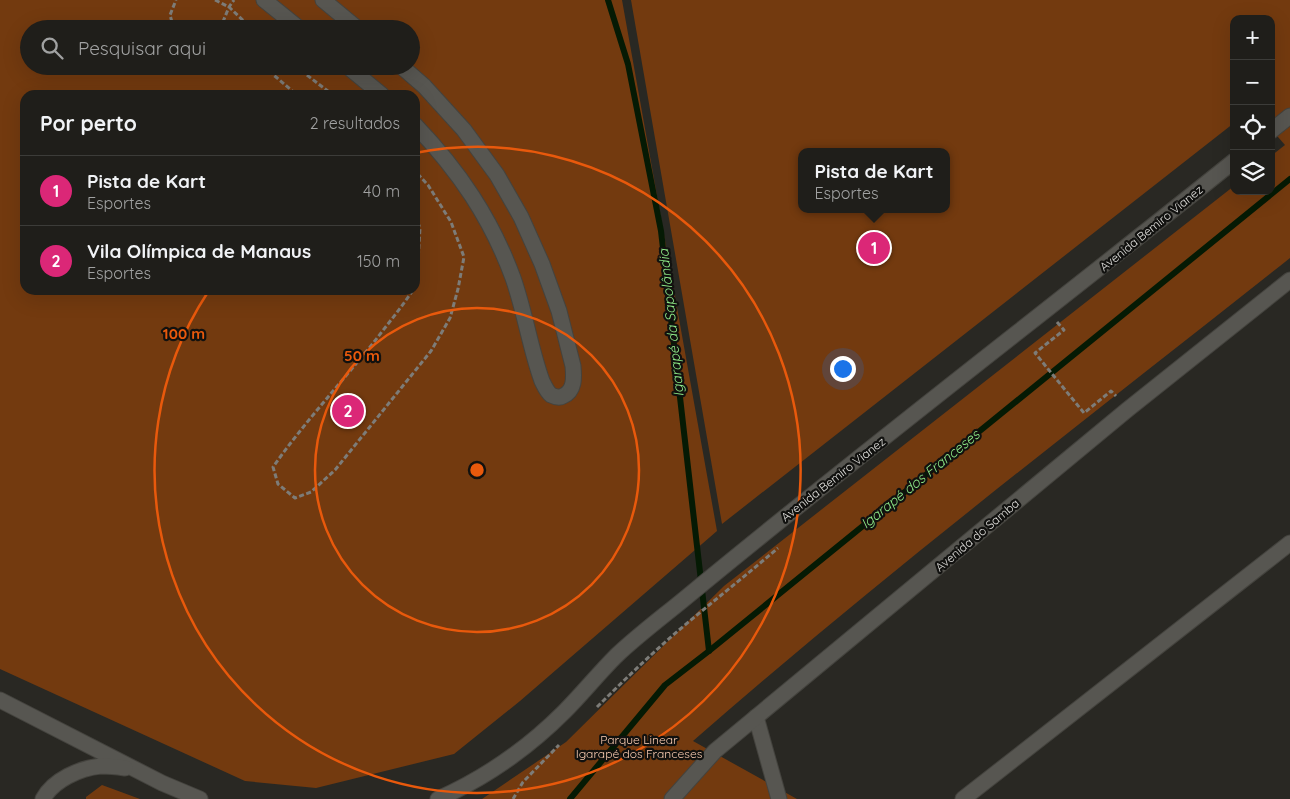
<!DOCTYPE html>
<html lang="pt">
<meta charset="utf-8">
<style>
:root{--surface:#1f1e1a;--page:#2c2b27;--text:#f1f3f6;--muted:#a1a2a2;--line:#3c3c39;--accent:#db2777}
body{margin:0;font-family:Quicksand,sans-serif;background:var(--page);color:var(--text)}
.controls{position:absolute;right:15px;top:15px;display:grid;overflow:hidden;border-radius:10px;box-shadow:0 5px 20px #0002}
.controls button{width:45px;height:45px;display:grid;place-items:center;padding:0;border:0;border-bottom:1px solid var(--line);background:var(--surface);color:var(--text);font:25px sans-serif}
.you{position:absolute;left:842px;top:368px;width:18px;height:18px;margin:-12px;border:4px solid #fff;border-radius:50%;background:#1a73e8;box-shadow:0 0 0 8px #1a73e833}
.badge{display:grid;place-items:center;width:32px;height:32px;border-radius:50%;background:var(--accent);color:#fff;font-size:16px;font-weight:700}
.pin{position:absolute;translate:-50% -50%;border:2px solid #fff;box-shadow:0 1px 5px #0006}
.popup{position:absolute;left:798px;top:148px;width:152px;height:65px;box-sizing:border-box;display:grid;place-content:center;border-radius:10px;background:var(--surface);filter:drop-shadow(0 1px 4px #0005);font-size:16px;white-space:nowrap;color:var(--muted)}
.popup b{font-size:19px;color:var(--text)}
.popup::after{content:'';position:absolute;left:50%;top:100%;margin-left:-10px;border:10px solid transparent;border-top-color:var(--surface)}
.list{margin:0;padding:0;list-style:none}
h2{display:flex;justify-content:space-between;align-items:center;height:65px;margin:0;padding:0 20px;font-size:21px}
h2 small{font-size:16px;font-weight:400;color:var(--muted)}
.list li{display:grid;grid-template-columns:32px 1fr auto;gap:15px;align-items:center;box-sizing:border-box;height:70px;padding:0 20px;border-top:1px solid var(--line)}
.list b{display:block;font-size:19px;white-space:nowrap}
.list p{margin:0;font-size:16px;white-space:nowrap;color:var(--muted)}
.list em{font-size:16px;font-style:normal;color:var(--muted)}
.icon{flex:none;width:28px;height:28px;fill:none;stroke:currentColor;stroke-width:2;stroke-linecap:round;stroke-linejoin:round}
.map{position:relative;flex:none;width:1290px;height:799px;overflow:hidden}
.search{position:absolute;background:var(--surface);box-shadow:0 5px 20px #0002;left:20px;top:20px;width:400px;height:55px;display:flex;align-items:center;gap:12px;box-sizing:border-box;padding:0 18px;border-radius:28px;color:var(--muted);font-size:19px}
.panel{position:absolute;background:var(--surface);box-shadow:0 5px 20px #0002;left:20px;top:90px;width:400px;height:205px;border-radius:15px}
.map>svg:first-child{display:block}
.green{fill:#733a0f;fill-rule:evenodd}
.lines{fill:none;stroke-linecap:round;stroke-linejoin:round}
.stream{stroke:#051a04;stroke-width:6}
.minor-casing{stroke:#44433e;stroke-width:17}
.path{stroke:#7d7c78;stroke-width:3;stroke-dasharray:5 2.5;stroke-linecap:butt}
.minor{stroke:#575651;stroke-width:15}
.ring{fill:none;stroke:#e8590c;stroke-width:2.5}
.labels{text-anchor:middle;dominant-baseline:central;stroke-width:4.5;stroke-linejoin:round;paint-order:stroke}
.street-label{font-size:12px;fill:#e2e1de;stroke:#11110f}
.park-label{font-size:12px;fill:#fdceb3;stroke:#11110f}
.water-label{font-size:14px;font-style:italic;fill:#8feb88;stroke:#11110f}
.centre{fill:#e8590c;stroke:#11110f;stroke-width:2.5}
.ring-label{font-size:15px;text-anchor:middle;font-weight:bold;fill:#e8590c;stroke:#11110f;stroke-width:4.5;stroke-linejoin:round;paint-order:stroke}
</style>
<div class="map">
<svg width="1290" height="799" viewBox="0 0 1290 799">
<rect width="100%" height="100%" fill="#292823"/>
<g class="green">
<path d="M0 0H622L717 531 520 701 454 754 316 788 245 781 0 669ZM29 29H411V66H29ZM25 95H415V290H25Z"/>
<path d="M631 0H1290V258C1089 417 885 573 693 741L797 799H482L566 742 724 586 1234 186V191H1271V156L1285 145 1271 129V19H1234V123L722 524ZM802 152H946V209H802Z"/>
<polygon points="102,785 140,799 141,799 86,799 86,797"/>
</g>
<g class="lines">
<g class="stream">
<polyline points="608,0 628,64 661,231 709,651"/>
<polyline points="570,799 665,685 709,651 1290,179"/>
</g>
<g class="minor-casing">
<g id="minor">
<polyline points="264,0 300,29"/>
<polyline points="323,0 358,29"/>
<polyline points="347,66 382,95"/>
<path d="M401 66 424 86 464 130 497 175 521 217 542 264 559 311 573 366C574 377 575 391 563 396 560 398 555 397 551 395 547 392 544 385 542 381 530 348 525 312 513 278 491 218 459 171 415 125"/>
<polyline points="1271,131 1290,116"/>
<polyline points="0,700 162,783 200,799"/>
<polyline points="756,717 779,799"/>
<path d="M43 799C53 780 80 768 101 766 109 766 118 767 125 768"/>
<path d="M438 799C485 778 527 749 564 712 582 694 598 674 616 656 637 636 661 618 683 600 864 450 1051 308 1234 161"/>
<polyline points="672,799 715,751 1127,410 1290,280"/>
<polyline points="963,799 1290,543"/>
</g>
</g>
<g class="path">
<polyline points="215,0 229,7 252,29"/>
<polyline points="174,29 170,15 176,0"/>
<polyline points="220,29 229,7 234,0"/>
<polyline points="263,66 297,95"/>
<polyline points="295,66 333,95"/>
<polyline points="415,215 420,228 418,262 415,286"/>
<path d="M413 290C401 308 387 325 374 342 340 384 304 423 273 467L278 484 295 498 311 492 335 470 431 351 450 318 458 289 464 257 451 222 428 185 415 171"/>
<polyline points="1057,322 1064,330 1035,353 1084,413 1111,391 1116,396"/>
<path d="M597 707C621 683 646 659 672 636 707 606 743 578 778 548"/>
<polyline points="513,799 523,782 559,745"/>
</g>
<use href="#minor" class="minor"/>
</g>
<g class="ring">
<circle cx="477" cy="470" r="162"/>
<path d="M415 153A323 323 0 1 1 208 292"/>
</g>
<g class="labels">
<g class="street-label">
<text transform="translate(1151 228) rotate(-39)">Avenida Bemiro Vianez</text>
<text transform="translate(833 479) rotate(-38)">Avenida Bemiro Vianez</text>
<text transform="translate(977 535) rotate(-40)">Avenida do Samba</text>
</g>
<g class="park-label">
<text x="639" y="739">Parque Linear<tspan x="639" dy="14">Igarapé dos Franceses</tspan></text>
</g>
<g class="water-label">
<text transform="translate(671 323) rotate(-96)">Igarapé da Sapolândia</text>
<text transform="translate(920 479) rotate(-39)">Igarapé dos Franceses</text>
</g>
</g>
<circle cx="477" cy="470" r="8" class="centre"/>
<g class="ring-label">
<text x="184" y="339">100 m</text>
<text x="362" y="361">50 m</text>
</g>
</svg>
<div class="controls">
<button>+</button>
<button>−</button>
<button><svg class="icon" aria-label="locate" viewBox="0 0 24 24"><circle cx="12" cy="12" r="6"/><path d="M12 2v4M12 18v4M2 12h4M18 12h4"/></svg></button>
<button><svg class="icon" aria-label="layers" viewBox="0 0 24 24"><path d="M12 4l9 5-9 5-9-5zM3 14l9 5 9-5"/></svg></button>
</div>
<div class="you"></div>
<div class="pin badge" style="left:874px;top:248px">1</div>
<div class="popup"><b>Pista de Kart</b>Esportes</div>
<div class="pin badge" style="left:348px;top:411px">2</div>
<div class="search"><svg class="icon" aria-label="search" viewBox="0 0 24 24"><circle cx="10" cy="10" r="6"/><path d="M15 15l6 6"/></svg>Pesquisar aqui</div>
<section class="panel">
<h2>Por perto<small>2 resultados</small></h2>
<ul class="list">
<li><span class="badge">1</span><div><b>Pista de Kart</b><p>Esportes</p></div><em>40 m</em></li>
<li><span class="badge">2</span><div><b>Vila Olímpica de Manaus</b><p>Esportes</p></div><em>150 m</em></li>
</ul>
</section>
</div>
